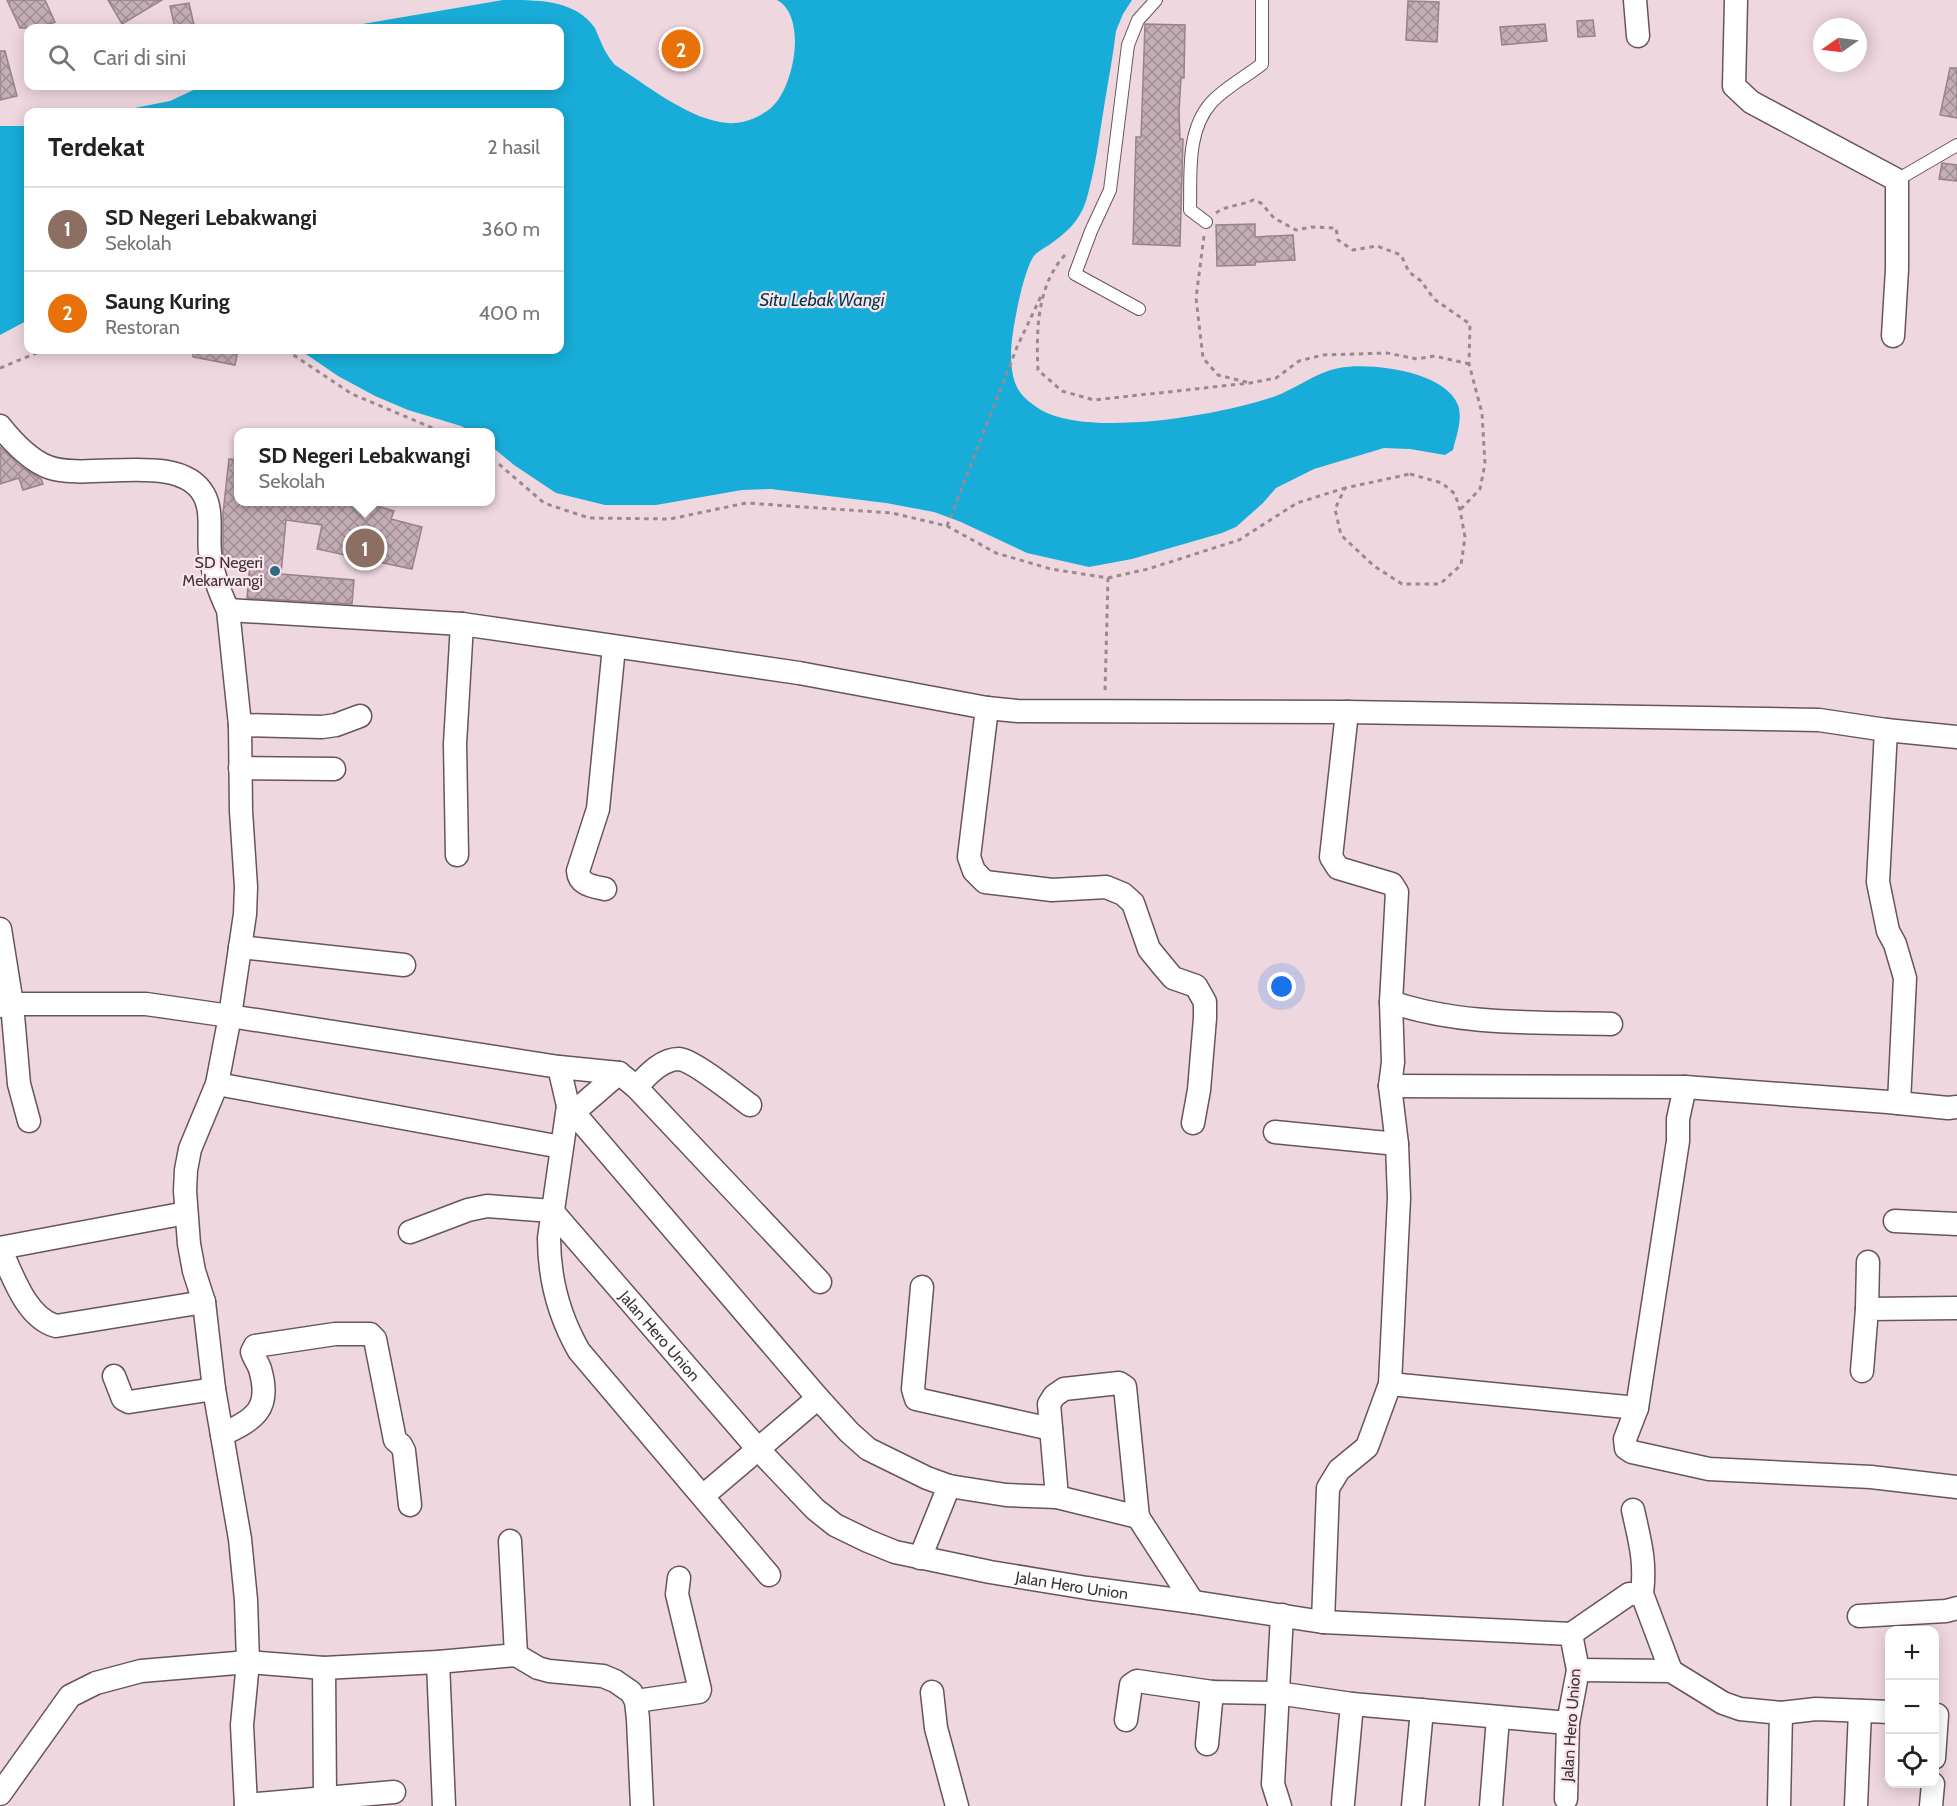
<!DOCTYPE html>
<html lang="id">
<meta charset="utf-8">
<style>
:root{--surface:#fff;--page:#f6f6f6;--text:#222;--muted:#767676;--line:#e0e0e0;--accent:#111827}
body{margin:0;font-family:Cabin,sans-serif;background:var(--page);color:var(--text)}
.controls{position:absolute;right:18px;bottom:18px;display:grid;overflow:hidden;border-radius:12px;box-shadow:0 3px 15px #0003}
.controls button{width:54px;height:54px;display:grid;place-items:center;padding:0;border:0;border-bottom:2px solid var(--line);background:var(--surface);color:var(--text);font:30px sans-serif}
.compass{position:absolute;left:1813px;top:18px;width:54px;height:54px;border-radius:50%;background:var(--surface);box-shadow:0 3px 15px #0003;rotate:256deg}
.you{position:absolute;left:1282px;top:987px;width:21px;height:21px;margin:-15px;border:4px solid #fff;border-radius:50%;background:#1a73e8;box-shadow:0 0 0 9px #1a73e833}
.badge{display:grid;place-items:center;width:39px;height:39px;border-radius:50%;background:var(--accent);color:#fff;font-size:20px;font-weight:700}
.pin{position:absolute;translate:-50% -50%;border:3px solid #fff;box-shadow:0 2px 6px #0006}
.popup{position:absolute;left:234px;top:428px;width:261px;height:78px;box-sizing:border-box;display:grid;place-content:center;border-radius:12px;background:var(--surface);filter:drop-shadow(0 2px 4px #0005);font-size:20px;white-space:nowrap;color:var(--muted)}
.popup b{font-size:22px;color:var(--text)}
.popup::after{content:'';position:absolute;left:50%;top:100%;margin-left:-12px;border:12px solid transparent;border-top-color:var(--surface)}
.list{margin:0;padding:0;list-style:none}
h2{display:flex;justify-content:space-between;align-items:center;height:78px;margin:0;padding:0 24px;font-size:26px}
h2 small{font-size:20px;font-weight:400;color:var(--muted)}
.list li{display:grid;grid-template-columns:39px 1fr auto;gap:18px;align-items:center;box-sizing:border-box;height:84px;padding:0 24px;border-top:2px solid var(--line)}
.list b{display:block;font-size:22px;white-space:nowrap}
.list p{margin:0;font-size:20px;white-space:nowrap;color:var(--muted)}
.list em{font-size:20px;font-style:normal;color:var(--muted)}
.icon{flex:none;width:33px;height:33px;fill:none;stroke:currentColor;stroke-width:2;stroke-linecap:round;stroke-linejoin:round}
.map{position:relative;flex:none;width:1957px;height:1806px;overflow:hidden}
.search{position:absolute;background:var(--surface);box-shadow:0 3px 15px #0003;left:24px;top:24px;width:540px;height:66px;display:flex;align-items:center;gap:15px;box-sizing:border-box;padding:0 21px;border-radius:12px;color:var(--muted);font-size:22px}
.panel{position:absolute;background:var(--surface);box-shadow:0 3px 15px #0003;left:24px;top:108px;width:540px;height:246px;border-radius:12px}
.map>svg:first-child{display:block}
.water{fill:#18add8}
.building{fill:url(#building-cross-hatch);stroke:#98828b;stroke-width:1.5}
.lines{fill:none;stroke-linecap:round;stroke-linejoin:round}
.lane-casing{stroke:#68545c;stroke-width:14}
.street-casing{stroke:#68545c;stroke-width:25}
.path{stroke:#9a8990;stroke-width:3;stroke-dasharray:4.5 4.5;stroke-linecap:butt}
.lane{stroke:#fff;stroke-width:12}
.street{stroke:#fff;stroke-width:22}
.poi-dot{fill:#2d6b81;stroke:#fce4ee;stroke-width:2}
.labels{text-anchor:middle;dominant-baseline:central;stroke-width:4.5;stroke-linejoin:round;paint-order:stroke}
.poi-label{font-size:16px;fill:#3d3438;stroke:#fce4ee;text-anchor:end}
.street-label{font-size:16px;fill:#3d3438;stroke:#fce4ee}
.water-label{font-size:18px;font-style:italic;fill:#003b4d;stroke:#fce4ee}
</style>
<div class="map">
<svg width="1957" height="1806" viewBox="0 0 1957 1806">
<defs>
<pattern id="building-cross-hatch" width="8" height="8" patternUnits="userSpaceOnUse" patternTransform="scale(1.5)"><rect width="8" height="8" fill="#c4adb6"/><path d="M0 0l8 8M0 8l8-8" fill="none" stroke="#a08e95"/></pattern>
</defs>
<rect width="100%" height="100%" fill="#efd7e0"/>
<g class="water">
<path d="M503 0C541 0 575 0 595 28 601 42 605 54 615 65 645 84 685 116 720 122 738 126 757 119 771 108 794 88 808 17 777 0H1132L1123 14 1116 31C1113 56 1108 82 1104 107 1099 138 1095 171 1086 201 1079 222 1066 233 1049 245 1044 248 1037 252 1034 256 1023 271 1011 334 1011 353 1011 364 1012 379 1018 389 1023 398 1032 404 1041 410 1090 438 1221 415 1273 397 1296 389 1314 373 1339 368 1370 362 1445 371 1458 405 1463 420 1456 436 1453 450L1445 455 1410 449 1384 448 1314 469 1276 488 1263 503 1236 527 1222 533 1132 559 1089 567 1027 553 961 522 934 512 886 503 771 489 742 490 656 505H605L556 493 514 465 491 446V432H471L461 426 408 410 375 396 338 376 300 350H560V112H114L170 101 202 86H560V28H339Z"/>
<polygon points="0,126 28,126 28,320 0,335"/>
</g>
<g class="building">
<polygon points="7,0 45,0 55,22 40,28 20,28"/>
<polygon points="108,0 162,0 122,24"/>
<polygon points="1408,1 1439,2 1437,42 1406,40"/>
<polygon points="189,3 194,25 175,28 170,6"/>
<polygon points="1593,20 1595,36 1578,37 1577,21"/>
<polygon points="1145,24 1185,25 1184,78 1181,78 1179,111 1180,139 1183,139 1180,246 1133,244 1136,137 1141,137"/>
<polygon points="1545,24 1547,41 1502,45 1500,27"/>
<polygon points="0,51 5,51 17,96 0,100"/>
<polygon points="1950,68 1957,68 1957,118 1940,115"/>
<polygon points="1942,163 1957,165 1957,181 1939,179"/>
<polygon points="1255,224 1255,237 1293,235 1295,260 1255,262 1255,265 1217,266 1216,225"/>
<polygon points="193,350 238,350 235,365 193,357"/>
<polygon points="0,447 20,466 41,479 43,484 23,490 19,478 0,484"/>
<polygon points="229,459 239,460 239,501 360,501 394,511 391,519 422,527 412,569 317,549 322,525 286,520 281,574 354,580 352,604 247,598 250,563 225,560 223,552 223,513"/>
</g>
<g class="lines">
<g class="lane-casing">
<g id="lane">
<polyline points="1897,180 1957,145"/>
<path d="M1206 222 1190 210C1191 175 1186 131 1211 103 1223 89 1247 76 1262 64V0"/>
<polyline points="1139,309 1075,274 1091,231 1110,190 1128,45 1138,20 1156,0"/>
</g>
</g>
<g class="street-casing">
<g id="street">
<polyline points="1635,0 1638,36"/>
<polyline points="1736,0 1734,86 1751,102 1897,180 1897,269 1893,336"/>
<path d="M0 426C12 441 30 460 48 467 88 482 180 450 204 495 213 511 208 535 210 553 212 572 220 593 228 610L240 725 241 811 246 887 245 914 230 1016 559 1067 568 1106 549 1238C549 1278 559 1316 579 1351L769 1575"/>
<polyline points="228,610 462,624 799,673 987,708 1018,711 1347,712 1819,720 1886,730 1957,737"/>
<polyline points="987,708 969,857 974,871 985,882 1052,890 1106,887 1123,894 1133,903 1149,949 1162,965 1173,978 1196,986 1205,1002 1205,1018 1199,1090 1193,1123"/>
<polyline points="240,725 322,727 336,725 360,716"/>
<polyline points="1886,730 1878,882 1888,931 1895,944 1905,978 1899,1103"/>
<polyline points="240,768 334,769"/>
<polyline points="457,855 455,744 462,624"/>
<path d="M605 889C592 886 579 885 578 871L598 809 614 647"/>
<polyline points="0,929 12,1004 19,1084 29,1121"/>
<polyline points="240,947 404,965"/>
<path d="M1391 1002C1461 1026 1538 1022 1611 1024"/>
<polyline points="0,1006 12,1004 146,1004 230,1016 217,1084 190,1149 186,1170 185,1191 189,1244 194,1271 204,1302 214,1389 240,1539 246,1600 248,1662 242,1725 246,1806"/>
<polyline points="559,1067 619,1073 636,1087 820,1282"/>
<polyline points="217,1084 561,1147"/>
<polyline points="1390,1086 1685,1087 1888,1102 1948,1108 1957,1107"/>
<path d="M636 1087C647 1076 661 1059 679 1059 693 1060 736 1095 750 1105"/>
<polyline points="1685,1087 1678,1119 1678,1141 1637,1408 1625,1439 1626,1448 1632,1452 1709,1469 1871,1477 1957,1487"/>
<polyline points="568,1106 818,1398 849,1432 868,1449 927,1478 949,1486 1006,1495 1057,1497 1138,1517 1193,1602"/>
<polyline points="574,1112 619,1073"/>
<polyline points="1275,1132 1397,1144"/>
<path id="s1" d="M552 1211 758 1449 815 1509 835 1525 868 1541 895 1552 990 1572 1087 1588 1193 1602 1323 1622 1571 1634 1578 1670 1568 1723 1566 1799"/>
<polyline points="1895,1221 1957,1224"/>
<polyline points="410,1232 468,1210 487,1206 552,1211"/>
<path d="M0 1248C12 1274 26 1318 56 1326L204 1302"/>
<polyline points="0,1248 186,1213"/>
<polyline points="922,1287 913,1389 916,1399 1051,1429"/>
<polyline points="1867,1309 1868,1262"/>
<polyline points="1862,1371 1867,1309 1957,1308"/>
<polyline points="114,1376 123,1399 129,1402 214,1389"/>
<polyline points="1390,1384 1637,1408"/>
<path d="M222 1435C254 1419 272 1410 260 1369 258 1363 254 1358 252 1352L255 1346 335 1334H370L375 1339 395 1440 401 1445 404 1451 410 1505"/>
<polyline points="703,1496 818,1398"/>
<polyline points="1057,1497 1049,1404 1054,1396 1064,1389 1119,1383 1125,1387 1138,1517"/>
<path d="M1633 1510C1640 1542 1646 1561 1642 1594"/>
<polyline points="510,1541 516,1655"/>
<polyline points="920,1558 949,1486"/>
<polyline points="1859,1616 1946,1611 1957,1608"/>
<polyline points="1323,1622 1328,1488 1339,1470 1367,1447 1390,1384 1399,1198 1397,1144 1390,1086 1393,1062 1391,1002 1397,892 1392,884 1338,868 1331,857 1347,712"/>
<polyline points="1571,1634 1629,1594 1642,1594 1671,1671"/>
<polyline points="438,1662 444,1806"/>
<polyline points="324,1668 325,1797"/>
<polyline points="1578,1670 1671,1671 1723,1703 1740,1709 1781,1713 1816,1709 1890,1712"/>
<polyline points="932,1692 936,1728 957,1806"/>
<polyline points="636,1701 699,1692 700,1690 677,1594 679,1578"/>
<polyline points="1126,1720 1131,1685 1137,1681 1212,1692 1277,1693 1352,1704 1568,1723"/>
<polyline points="1207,1744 1212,1692"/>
<polyline points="1934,1758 1937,1715"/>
<polyline points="0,1794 70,1696 96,1683 141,1671 248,1662 324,1668 438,1662 516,1655 538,1668 549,1671 603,1676 615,1681 631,1692 636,1701 638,1719 642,1806"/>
<polyline points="1343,1803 1352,1704"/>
<polyline points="246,1805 394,1792"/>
<polyline points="1280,1806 1273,1784 1282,1615"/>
<polyline points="1413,1806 1422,1710"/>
<polyline points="1491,1806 1498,1718"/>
<polyline points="1779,1806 1781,1713"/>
<polyline points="1856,1806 1860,1711"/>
<polyline points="1931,1806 1933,1784"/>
</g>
</g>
<g class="path">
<path d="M1216 213C1226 205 1241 206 1253 200L1261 203 1274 218 1296 230 1311 227 1336 228 1338 240 1353 250 1377 246 1401 255 1409 272 1421 281 1434 299 1470 324 1469 364 1482 413 1485 464 1480 489 1460 510"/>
<polyline points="1204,236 1196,298 1203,358 1218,375 1250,383"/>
<path d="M1065 255C1037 285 1036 331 1038 370L1062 391 1094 400 1250 383 1276 378 1299 361 1323 355 1387 353 1417 359 1435 356 1469 364"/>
<polyline points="286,350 352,394 442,432"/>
<polyline points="0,368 39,352 41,350"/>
<polyline points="491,460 500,465 544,503 589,518 670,519 746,503 892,513 947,526 996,553 1051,569 1108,578 1105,692"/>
<polygon points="1410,474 1442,483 1455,494 1460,510 1465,537 1461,565 1440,584 1402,584 1374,566 1341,535 1335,509 1345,488"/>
<polyline points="947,526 1017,347 1042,294"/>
<polyline points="1108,578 1148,569 1239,540 1297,503 1345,488"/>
</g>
<use href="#lane" class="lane"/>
<use href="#street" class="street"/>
</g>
<circle class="poi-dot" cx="275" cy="571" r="6"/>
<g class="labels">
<g class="poi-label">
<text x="263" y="562">SD Negeri<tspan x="263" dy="18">Mekarwangi</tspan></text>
</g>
<g class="street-label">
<text stroke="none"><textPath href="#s1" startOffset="165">Jalan Hero Union</textPath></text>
<text stroke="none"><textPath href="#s1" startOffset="669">Jalan Hero Union</textPath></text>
<text transform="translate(1571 1725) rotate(-86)">Jalan Hero Union</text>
</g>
<g class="water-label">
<text x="822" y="300">Situ Lebak Wangi</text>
</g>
</g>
</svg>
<div class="controls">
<button>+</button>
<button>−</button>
<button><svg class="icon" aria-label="locate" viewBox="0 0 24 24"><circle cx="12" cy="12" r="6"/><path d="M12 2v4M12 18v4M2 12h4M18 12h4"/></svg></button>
</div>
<svg class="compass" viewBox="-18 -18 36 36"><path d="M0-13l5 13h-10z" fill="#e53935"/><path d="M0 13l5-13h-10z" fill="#767676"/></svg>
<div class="you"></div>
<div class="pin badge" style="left:365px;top:548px;background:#8d6e63">1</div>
<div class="popup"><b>SD Negeri Lebakwangi</b>Sekolah</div>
<div class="pin badge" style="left:681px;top:49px;background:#e8710a">2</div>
<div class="search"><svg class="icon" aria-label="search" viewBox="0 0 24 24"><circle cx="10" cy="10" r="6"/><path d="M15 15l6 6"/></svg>Cari di sini</div>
<section class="panel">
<h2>Terdekat<small>2 hasil</small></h2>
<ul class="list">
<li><span class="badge" style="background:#8d6e63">1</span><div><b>SD Negeri Lebakwangi</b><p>Sekolah</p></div><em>360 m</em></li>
<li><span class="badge" style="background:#e8710a">2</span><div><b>Saung Kuring</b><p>Restoran</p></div><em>400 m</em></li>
</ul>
</section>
</div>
